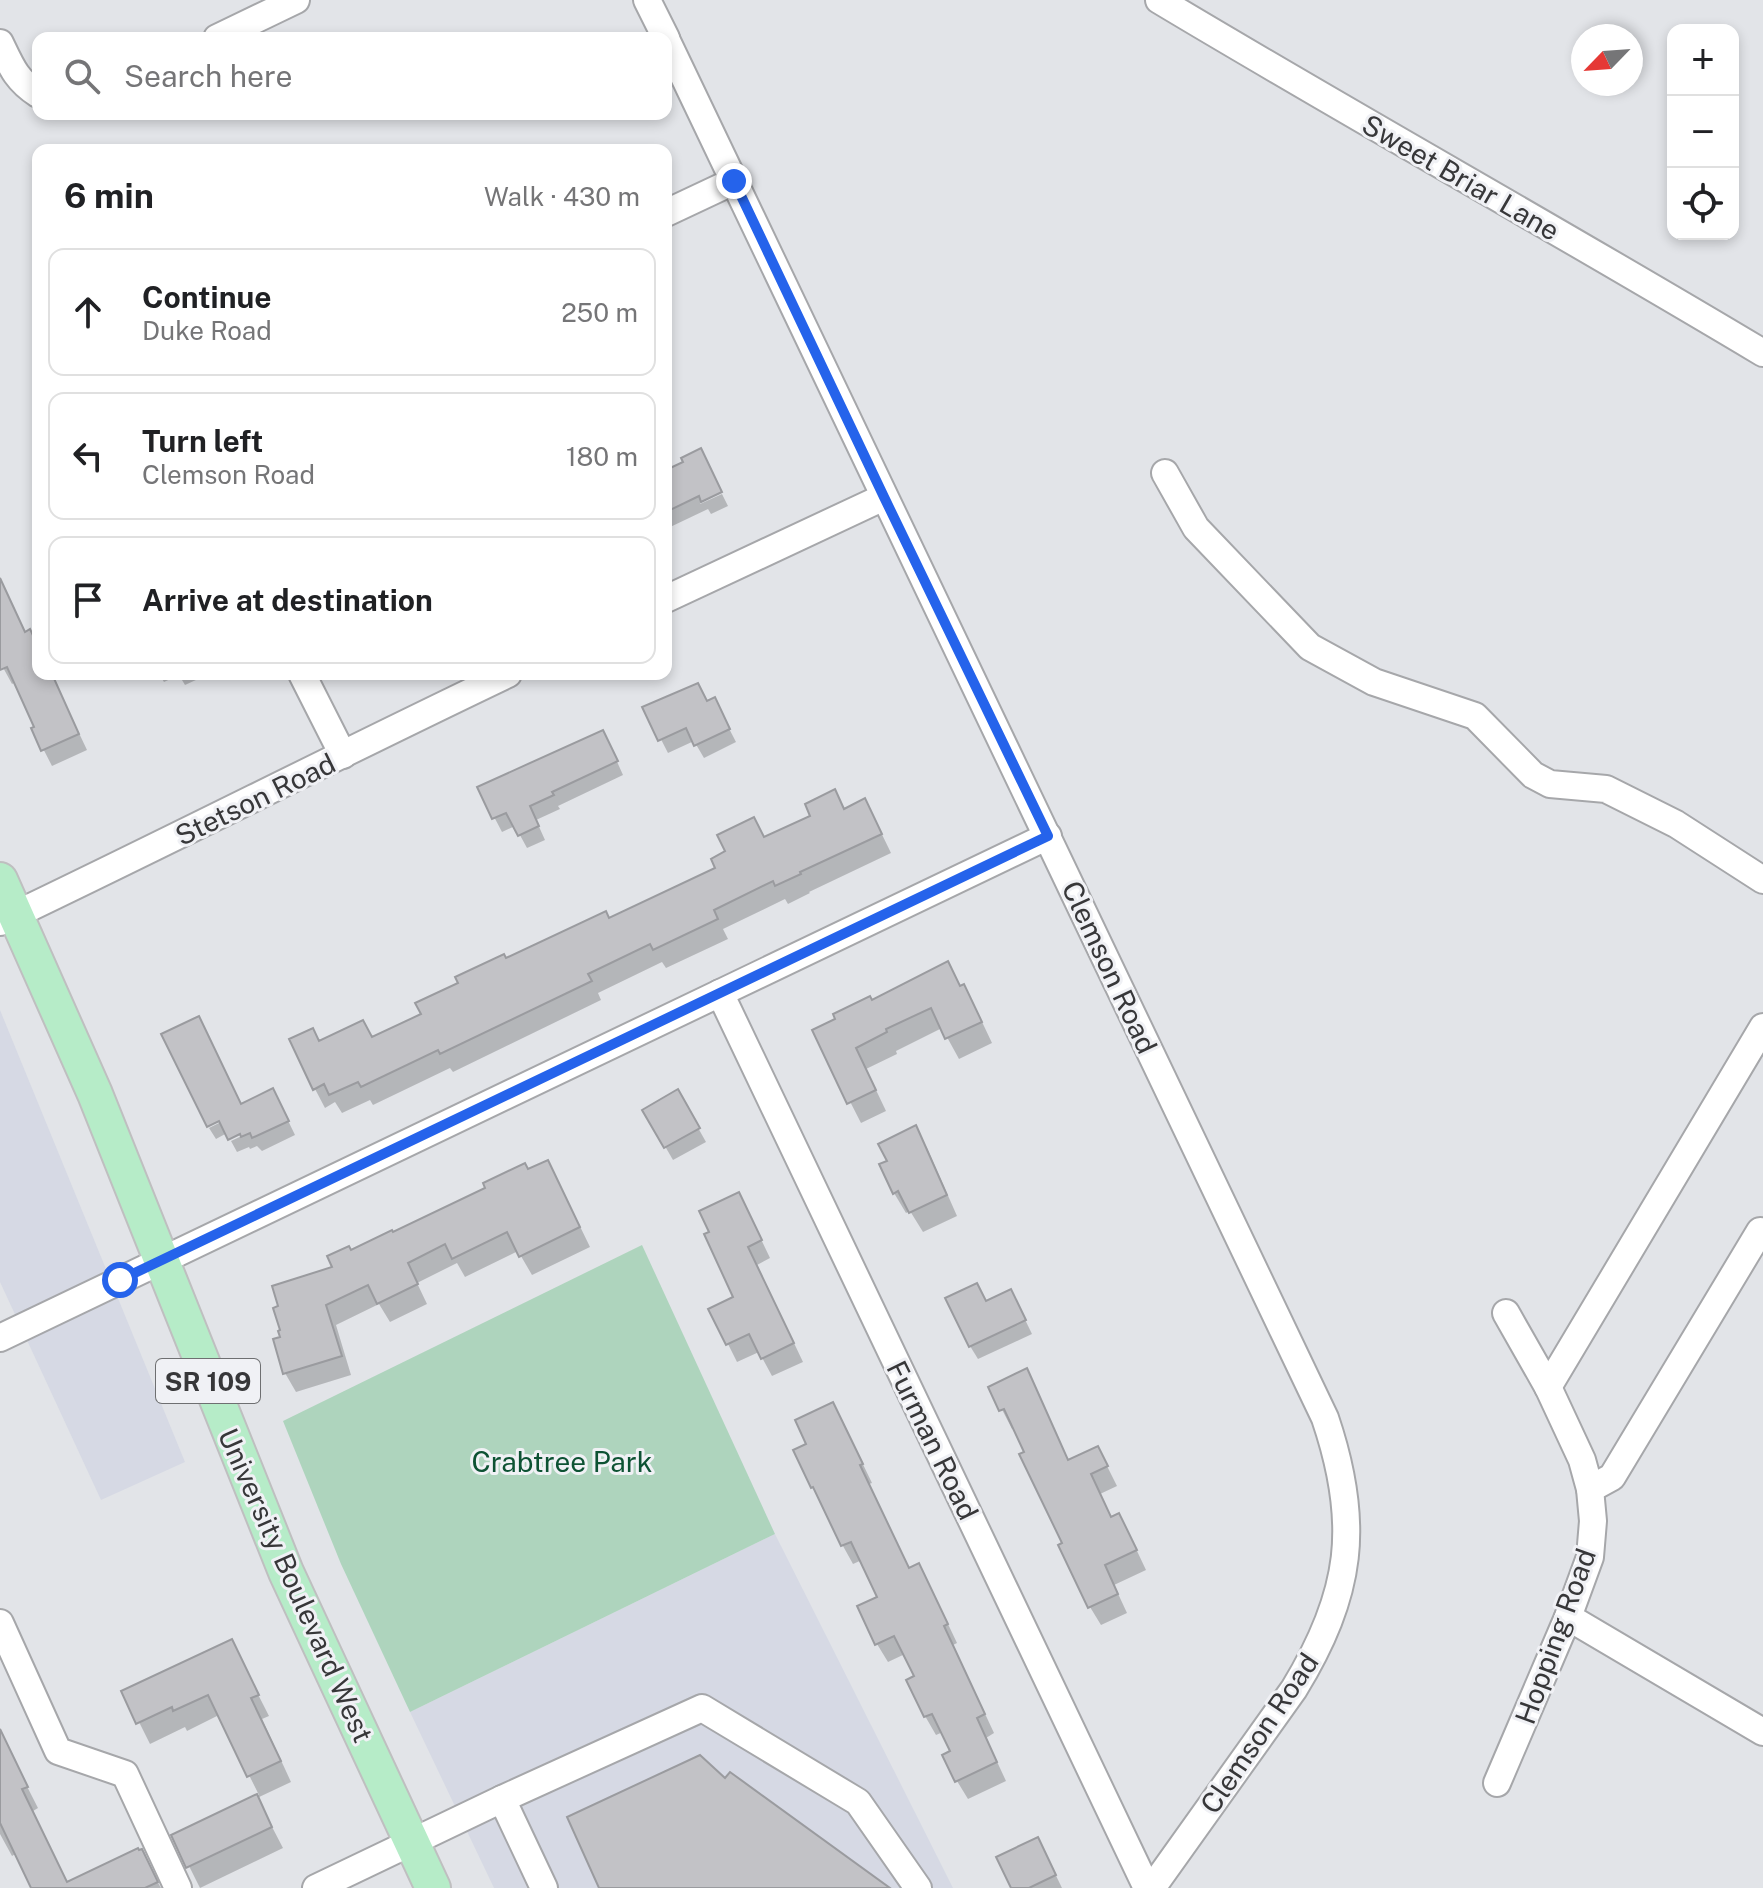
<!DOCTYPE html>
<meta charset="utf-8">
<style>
:root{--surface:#fff;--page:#f6f6f6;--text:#202124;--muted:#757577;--line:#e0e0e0}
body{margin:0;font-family:"Public Sans",sans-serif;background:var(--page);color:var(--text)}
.controls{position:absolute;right:24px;top:24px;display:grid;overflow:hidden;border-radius:16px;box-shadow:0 4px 12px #0003}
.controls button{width:72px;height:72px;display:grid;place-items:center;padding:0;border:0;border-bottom:2px solid var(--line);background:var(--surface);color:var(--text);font:40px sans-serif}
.compass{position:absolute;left:1571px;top:24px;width:72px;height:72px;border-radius:50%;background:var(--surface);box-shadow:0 4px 12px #0003;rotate:245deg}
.stop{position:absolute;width:24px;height:24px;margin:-18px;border:6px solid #2563eb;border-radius:50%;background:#fff}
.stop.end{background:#2563eb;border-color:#fff;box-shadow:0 2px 8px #0008}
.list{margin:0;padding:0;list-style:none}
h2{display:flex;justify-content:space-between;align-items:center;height:104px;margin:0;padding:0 32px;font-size:34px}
h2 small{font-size:26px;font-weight:400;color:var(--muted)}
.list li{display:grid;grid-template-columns:52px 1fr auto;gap:24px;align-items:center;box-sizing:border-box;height:128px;margin:0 16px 16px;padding:0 16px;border:2px solid var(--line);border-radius:16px}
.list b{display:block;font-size:30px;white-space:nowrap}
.list p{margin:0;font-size:26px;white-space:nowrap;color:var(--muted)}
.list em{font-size:26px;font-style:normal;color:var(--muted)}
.icon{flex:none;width:44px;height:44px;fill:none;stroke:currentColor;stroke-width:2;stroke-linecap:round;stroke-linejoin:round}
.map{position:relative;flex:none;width:1763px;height:1888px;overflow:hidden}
.search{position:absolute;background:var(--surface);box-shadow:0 4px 12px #0003;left:32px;top:32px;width:640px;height:88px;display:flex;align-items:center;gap:20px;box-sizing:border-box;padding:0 28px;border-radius:16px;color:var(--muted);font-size:30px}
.panel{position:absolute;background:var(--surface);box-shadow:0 4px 12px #0003;left:32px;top:144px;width:640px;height:536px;border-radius:16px}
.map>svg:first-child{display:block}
.built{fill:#d6d9e4}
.green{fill:#aed4bd}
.shadow{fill:#0003}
.building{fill:#c2c2c6;stroke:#9a9b9f;stroke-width:2}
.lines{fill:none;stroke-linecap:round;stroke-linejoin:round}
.minor-casing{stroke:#a6a7aa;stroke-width:30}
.major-casing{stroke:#bfbfc0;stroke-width:38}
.minor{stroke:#fff;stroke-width:26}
.major{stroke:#b6ecc8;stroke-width:34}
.route{stroke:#2563eb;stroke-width:10}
.labels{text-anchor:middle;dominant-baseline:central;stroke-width:6;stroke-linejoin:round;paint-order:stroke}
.shield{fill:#f0f1f5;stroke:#6e6f71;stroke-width:2}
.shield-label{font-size:26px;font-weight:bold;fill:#373739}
.street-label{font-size:28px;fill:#373739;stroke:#f0f1f5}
.park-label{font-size:28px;fill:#0d5233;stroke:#f0f1f5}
</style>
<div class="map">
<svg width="1763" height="1888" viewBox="0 0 1763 1888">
<rect width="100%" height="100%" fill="#e2e4e8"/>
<g class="built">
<polygon points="0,1010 185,1462 101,1500 0,1282"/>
<polygon points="775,1534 953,1888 494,1888 410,1712"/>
</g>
<polygon class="green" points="642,1245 775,1534 410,1712 341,1564 283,1421"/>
<g class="shadow">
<polygon points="666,361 672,373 666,376"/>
<polygon points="666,472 720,490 700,500 700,504 722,494 728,506 711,514 708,509 666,529"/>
<polygon points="0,581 25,634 38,646 38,674 51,674 87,750 52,766 33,729 37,728 16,682 12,684 0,662"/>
<polygon points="159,674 209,674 185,685 179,675 164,682"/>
<polygon points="707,703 721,713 736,742 704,758 694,741 668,753 645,708"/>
<polygon points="610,746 623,775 558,806 560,809 536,820 545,840 527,848 515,826 502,832 479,788"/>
<polygon points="834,792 845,810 875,820 891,853 809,892 810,893 788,904 785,899 723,929 728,939 666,968 662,962 598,993 601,1000 453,1072 450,1068 373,1105 370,1100 342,1113 335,1102 325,1108 315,1089 319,1043 373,1039 424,1015 506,961 609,920 718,869 764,839 813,817"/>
<polygon points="961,988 975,1007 992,1043 959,1059 942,1028 896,1051 897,1054 866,1069 886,1111 861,1123 814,1031 871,1003"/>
<polygon points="678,1092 706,1142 673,1160 644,1110"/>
<polygon points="280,1104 295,1135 262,1151 257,1146 250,1149 249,1147 237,1152 231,1141 250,1132 227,1133 216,1139 209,1128 229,1118 241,1106"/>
<polygon points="916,1128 927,1148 957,1216 923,1232 910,1211 906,1213 894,1193 889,1162"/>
<polygon points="527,1172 558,1181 590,1247 532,1275 518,1251 465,1277 457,1263 417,1283 427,1304 390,1322 379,1304 336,1325 351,1375 296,1392 285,1373 282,1338 335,1268 351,1252"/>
<polygon points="748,1212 770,1258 757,1265 803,1362 772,1376 759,1352 737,1362 711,1310 736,1298"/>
<polygon points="986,1303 1018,1305 1032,1334 978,1359 970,1346"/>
<polygon points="1026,1371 1037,1390 1069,1462 1098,1448 1117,1486 1100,1494 1112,1519 1129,1534 1146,1570 1114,1585 1127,1613 1101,1625 1090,1607 1027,1453 1015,1428 1012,1429 991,1388"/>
<polygon points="843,1423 872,1483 869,1484 910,1570 929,1584 957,1643 953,1645 994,1733 986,1738 1006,1781 968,1799 957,1781 953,1752 943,1732 936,1735 925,1716 917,1677 905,1654 888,1662 877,1644 880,1598 862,1560 853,1564 843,1546 796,1451"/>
<polygon points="231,1641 269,1716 262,1719 291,1782 257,1798 283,1848 200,1888 174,1836 259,1795 219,1715 187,1731 185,1727 150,1744 124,1692"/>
<polygon points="8,1749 38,1808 33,1811 64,1877 42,1888 35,1888 17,1853 12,1856 0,1834 0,1753"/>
<polygon points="141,1852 161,1888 59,1888"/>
<polygon points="1045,1853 1062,1888 1013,1888"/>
</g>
<g class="building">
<polygon points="701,448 722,492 701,502 699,496 666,512 666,470 683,462 681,458"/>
<polygon points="0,578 25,632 30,629 38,646 38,674 52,674 79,734 41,751 31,728 34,727 7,667 0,670"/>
<polygon points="698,683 707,701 715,697 730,729 694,746 686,728 658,741 642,707"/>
<polygon points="603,730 618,761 552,792 554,795 530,806 539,826 518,836 506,813 492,819 477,787"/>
<polygon points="835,789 844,809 865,798 882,834 800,872 801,874 775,886 773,881 714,910 718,919 653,950 650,944 588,974 592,981 440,1054 438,1050 361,1087 358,1082 329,1095 324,1084 313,1090 289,1039 313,1028 319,1041 363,1020 372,1037 421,1014 415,1003 458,983 455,977 504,954 506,958 606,911 609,918 715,868 711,859 725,851 717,835 754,817 764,837 810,816 805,804"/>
<polygon points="948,961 960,986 964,984 982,1022 945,1039 931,1008 886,1029 887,1032 856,1048 876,1090 847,1104 812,1030 835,1019 833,1014 870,996 872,1000"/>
<polygon points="199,1016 241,1104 273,1088 289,1121 252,1138 250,1133 241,1137 240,1134 228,1140 219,1121 207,1127 161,1034"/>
<polygon points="678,1089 700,1128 664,1148 642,1110"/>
<polygon points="916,1125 947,1195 909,1213 898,1191 893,1194 879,1164 887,1161 878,1144"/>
<polygon points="548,1160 580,1227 519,1257 507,1232 452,1259 445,1244 408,1263 418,1284 377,1304 368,1285 326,1305 342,1356 283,1374 273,1339 280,1337 278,1331 280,1330 273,1308 278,1306 272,1286 332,1267 327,1256 349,1246 351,1250 392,1230 393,1232 485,1188 483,1183 525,1163 528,1169"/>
<polygon points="739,1192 762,1240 748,1247 794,1343 761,1359 749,1334 726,1345 708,1309 733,1297 704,1234 709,1232 699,1211"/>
<polygon points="977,1283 986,1301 1011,1289 1026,1320 969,1347 945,1298"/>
<polygon points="1027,1368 1068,1460 1098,1446 1108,1466 1091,1474 1111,1517 1119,1513 1137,1550 1105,1565 1118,1594 1088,1608 1058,1545 1062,1543 1019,1454 1024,1452 1004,1409 999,1411 988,1387"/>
<polygon points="833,1402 863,1464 860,1465 909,1568 919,1563 948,1624 944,1626 985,1714 977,1718 997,1762 955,1782 942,1755 950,1751 932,1714 924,1717 906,1680 914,1676 894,1636 875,1645 857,1606 877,1597 851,1542 841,1546 813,1487 811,1488 793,1450 806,1444 795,1420"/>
<polygon points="232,1639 259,1695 251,1698 281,1761 247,1777 208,1695 173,1711 172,1707 136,1724 121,1691"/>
<polygon points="0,1729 28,1787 22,1789 67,1882 138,1848 139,1850 142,1849 158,1882 145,1888 31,1888 0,1823"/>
<polygon points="700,1755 725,1778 730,1772 890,1888 599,1888 567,1817"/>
<polygon points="257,1794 272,1827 186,1868 171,1835"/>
<polygon points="1038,1837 1056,1875 1029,1888 1011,1888 996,1857"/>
</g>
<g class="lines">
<g class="minor-casing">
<g id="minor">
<polyline points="647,0 666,38"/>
<path d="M1159 0C1359 120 1563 233 1763 353"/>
<polyline points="217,38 296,0"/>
<path d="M666 39 1325 1418C1361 1524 1352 1594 1294 1689L1152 1888"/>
<path d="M0 43C11 66 16 80 38 94"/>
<polyline points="666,213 734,181"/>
<polyline points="1165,473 1196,528 1310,647 1374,682 1475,716 1533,775 1550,784 1606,789 1676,824 1763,880"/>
<polyline points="666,599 884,497"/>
<polyline points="302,674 343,755"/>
<path d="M0 922C170 841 338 755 508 674"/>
<polyline points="720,993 1147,1888"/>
<polyline points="0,1338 1048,836"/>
<polyline points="1548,1387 1763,1027"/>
<polyline points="1590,1489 1612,1477 1760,1231 1763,1233"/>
<polyline points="1568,1617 1763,1732"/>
<polyline points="0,1623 58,1751 125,1774 178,1888"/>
<polyline points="1497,1783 1568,1617 1590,1557 1593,1521 1590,1489 1582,1460 1548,1387 1506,1313"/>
<polyline points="316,1888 502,1799"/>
<polyline points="544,1888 502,1799 702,1708 858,1802 918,1888"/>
</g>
</g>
<g class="major-casing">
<polyline id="major" points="0,880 95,1094 286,1572 433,1888"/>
</g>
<use href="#minor" class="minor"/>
<use href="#major" class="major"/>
</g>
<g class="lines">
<polyline class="route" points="120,1280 1048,836 884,497 734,181"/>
</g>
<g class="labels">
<rect class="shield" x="156" y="1359" width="104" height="44" rx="6"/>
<g class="shield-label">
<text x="208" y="1381">SR 109</text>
</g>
<g class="street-label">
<text transform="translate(1461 177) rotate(30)">Sweet Briar Lane</text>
<text transform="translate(255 799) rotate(-26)">Stetson Road</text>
<text transform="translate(1110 967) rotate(65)">Clemson Road</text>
<text transform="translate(933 1440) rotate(64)">Furman Road</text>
<text transform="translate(296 1585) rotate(66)">University Boulevard West</text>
<text transform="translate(1555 1636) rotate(-70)">Hopping Road</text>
<text transform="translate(1259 1733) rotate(-56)">Clemson Road</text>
</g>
<g class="park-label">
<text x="562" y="1461">Crabtree Park</text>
</g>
</g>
</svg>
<div class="controls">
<button>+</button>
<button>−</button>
<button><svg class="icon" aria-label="locate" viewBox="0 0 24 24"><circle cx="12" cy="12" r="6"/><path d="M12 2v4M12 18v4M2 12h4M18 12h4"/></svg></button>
</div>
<svg class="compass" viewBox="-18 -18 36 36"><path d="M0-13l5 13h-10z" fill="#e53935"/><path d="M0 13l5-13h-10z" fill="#757577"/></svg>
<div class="stop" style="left:120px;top:1280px"></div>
<div class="stop end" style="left:734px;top:181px"></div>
<div class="search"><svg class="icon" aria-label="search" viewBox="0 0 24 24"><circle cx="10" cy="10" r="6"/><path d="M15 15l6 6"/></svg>Search here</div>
<section class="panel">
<h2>6 min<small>Walk · 430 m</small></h2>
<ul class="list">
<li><svg class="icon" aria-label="ahead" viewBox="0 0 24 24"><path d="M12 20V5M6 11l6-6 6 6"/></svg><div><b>Continue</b><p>Duke Road</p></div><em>250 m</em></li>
<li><svg class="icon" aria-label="left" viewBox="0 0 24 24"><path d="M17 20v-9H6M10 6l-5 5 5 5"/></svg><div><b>Turn left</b><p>Clemson Road</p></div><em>180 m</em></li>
<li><svg class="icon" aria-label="arrive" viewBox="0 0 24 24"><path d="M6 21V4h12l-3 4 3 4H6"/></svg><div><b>Arrive at destination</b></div></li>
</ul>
</section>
</div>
